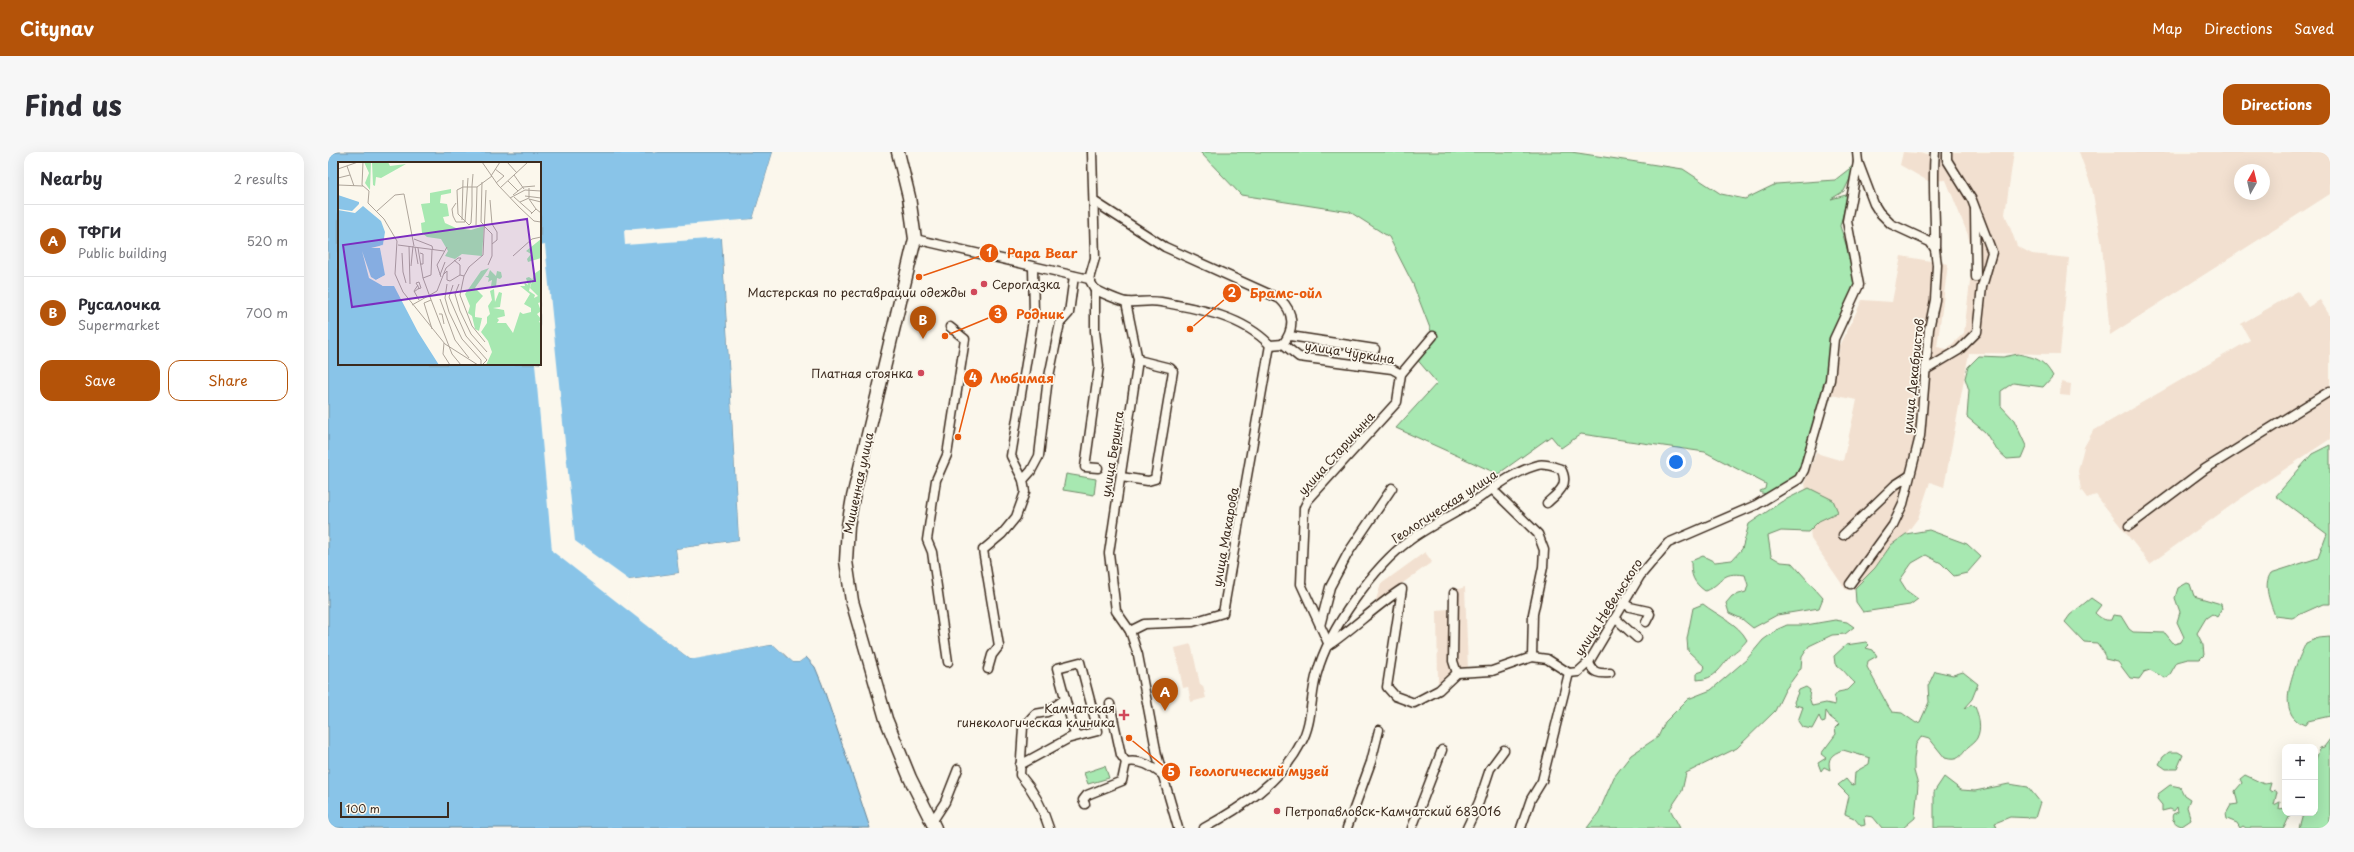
<!DOCTYPE html>
<meta charset="utf-8">
<style>
:root{--surface:#fff;--page:#f7f7f7;--text:#2b2b33;--muted:#7c7c81;--line:#e1e1e2;--accent:#b45309}
body{margin:0;font-family:"Playpen Sans",sans-serif;background:var(--page);color:var(--text)}
.controls{position:absolute;right:12px;bottom:12px;display:grid;overflow:hidden;border-radius:8px;box-shadow:0 4px 16px #0002}
.controls button{width:36px;height:36px;display:grid;place-items:center;padding:0;border:0;border-bottom:1px solid var(--line);background:var(--surface);color:var(--text);font:20px sans-serif}
.compass{position:absolute;left:1906px;top:12px;width:36px;height:36px;border-radius:50%;background:var(--surface);box-shadow:0 4px 16px #0002;rotate:8deg}
.scale{position:absolute;left:12px;bottom:10px;width:109px;box-sizing:border-box;padding-left:4px;border:2px solid #3b2a1e;border-top:0;font-size:11px;line-height:14px;white-space:nowrap;color:#3b2a1e;-webkit-text-stroke:3px #fbf7ec;paint-order:stroke}
.you{position:absolute;left:1348px;top:310px;width:14px;height:14px;margin:-10px;border:3px solid #fff;border-radius:50%;background:#1a73e8;box-shadow:0 0 0 6px #1a73e833}
.badge{display:grid;place-items:center;width:26px;height:26px;border-radius:50%;background:var(--accent);color:#fff;font-size:13px;font-weight:700}
.pin{position:absolute;translate:-50% -33px;filter:drop-shadow(0 1px 2px #0008)}
.pin::after{content:'';position:absolute;top:21px;width:14px;height:12px;background:inherit;clip-path:polygon(0 0,100% 0,50% 100%)}
.list{margin:0;padding:0;list-style:none}
h2{display:flex;justify-content:space-between;align-items:center;height:52px;margin:0;padding:0 16px;font-size:17px}
h2 small{font-size:13px;font-weight:400;color:var(--muted)}
.list li{display:grid;grid-template-columns:26px 1fr auto;gap:12px;align-items:center;box-sizing:border-box;height:72px;padding:0 16px;border-top:1px solid var(--line)}
.list b{display:block;font-size:15px;white-space:nowrap}
.list p{margin:0;font-size:13px;white-space:nowrap;color:var(--muted)}
.list em{font-size:13px;font-style:normal;color:var(--muted)}
.actions{display:flex;gap:8px;padding:12px 16px}
.actions a{flex:1;padding:9px 0;border:1px solid var(--accent);border-radius:12px;text-align:center;font-size:14px;color:var(--accent)}
.actions .main{background:var(--accent);color:#fff}
.map{position:relative;flex:none;width:2002px;height:676px;overflow:hidden;border-radius:12px}
header{display:flex;align-items:center;gap:24px;box-sizing:border-box;height:56px;padding:0 20px;background:var(--accent);color:#fff}
header strong{font-size:19px}
nav{display:flex;gap:22px;margin-inline-start:auto;font-size:14px}
.intro{display:flex;align-items:center;justify-content:space-between;box-sizing:border-box;height:96px;padding:0 24px}
h1{margin:0;font-size:28px}
.button{padding:10px 18px;border-radius:12px;background:var(--accent);color:#fff;font-size:14px;font-weight:700}
main{display:flex;gap:24px;padding:0 24px}
aside{flex:1;background:var(--surface);border-radius:12px;box-shadow:0 4px 16px #0002}
.map>svg:first-child{display:block}
.built{fill:#f2e0d0;fill-rule:evenodd}
.green{fill:#a7e8b1;stroke:#718968}
.water{fill:#89c4e8;stroke:#6a8697;fill-rule:evenodd}
.pier{fill:#fbf7ec}
.lines{fill:none;stroke-linecap:round;stroke-linejoin:round}
.street-casing{stroke:#3b2a1e;stroke-width:11}
.secondary-casing{stroke:#3b2a1e;stroke-width:15}
.street{stroke:#fbf7ec;stroke-width:8}
.secondary{stroke:#fbf7ec;stroke-width:12}
.poi-dot{fill:#d1495b;stroke:#fbf7ec;stroke-width:1.5}
.labels{text-anchor:middle;dominant-baseline:central;stroke-width:3.5;stroke-linejoin:round;paint-order:stroke}
.poi-label{font-size:12px;fill:#3b2a1e;stroke:#fbf7ec;text-anchor:end}
.street-label{font-size:12px;fill:#3b2a1e;stroke:#fbf7ec}
.inset-road{fill:none;stroke:#aea59a;stroke-width:1}
.view{fill:#7b2cbf;fill-opacity:0.15;stroke:#7b2cbf;stroke-width:2}
.inset-edge{fill:none;stroke:#3b2a1e;stroke-width:2}
.leader{fill:none;stroke:#e8590c;stroke-width:1.5}
.callout-dot{fill:#e8590c;stroke:#fbf7ec;stroke-width:1.5}
.mark-label{font-size:12px;text-anchor:middle;font-weight:bold;fill:#fff}
.callout-label{font-size:13px;text-anchor:middle;font-weight:bold;fill:#e8590c;stroke:#fbf7ec;stroke-width:3.5;stroke-linejoin:round;paint-order:stroke}
</style>
<header>
<strong>Citynav</strong>
<nav><a>Map</a><a>Directions</a><a>Saved</a></nav>
</header>
<div class="intro"><h1>Find us</h1><a class="button">Directions</a></div>
<main>
<aside>
<h2>Nearby<small>2 results</small></h2>
<ul class="list">
<li><span class="badge">A</span><div><b>ТФГИ</b><p>Public building</p></div><em>520 m</em></li>
<li><span class="badge">B</span><div><b>Русалочка</b><p>Supermarket</p></div><em>700 m</em></li>
</ul>
<div class="actions"><a class="main">Save</a><a>Share</a></div>
</aside>
<div class="map">
<svg width="2002" height="676" viewBox="0 0 2002 676">
<rect width="100%" height="100%" fill="#fbf7ec"/>
<filter id="ink" filterUnits="userSpaceOnUse"><feTurbulence type="fractalNoise" baseFrequency=".025" numOctaves="2"/><feDisplacementMap in="SourceGraphic" scale="8" xChannelSelector="R" yChannelSelector="G"/><feConvolveMatrix kernelMatrix="1 2 1 2 8 2 1 2 1" color-interpolation-filters="sRGB"/></filter>
<g filter="url(#ink)">
<g class="built">
<polygon points="1575,0 1615,3 1616,0 1686,0 1677,62 1689,94 1704,102 1741,106 1732,202 1641,201 1616,335 1602,330 1590,366 1578,382 1563,393 1547,416 1527,436 1518,438 1483,387 1477,330 1488,301 1515,309 1529,248 1503,243 1512,194 1534,148 1564,150 1573,104 1620,112 1609,195 1619,197 1636,181 1645,104 1640,83 1618,28 1600,29 1572,13"/>
<path d="M1751 0H2002V42L1782 183 1774 94 1764 36ZM1912 18H1936V42H1912Z"/>
<polygon points="1970,139 1980,155 1992,148 2002,164 2002,287 1912,347 1822,412 1768,343 1759,346 1753,338 1750,319 1756,295 1765,279 1922,188 1913,172"/>
<polygon points="1733,230 1743,232 1742,244 1732,243"/>
<polygon points="1097,400 1104,410 1047,451 1053,432"/>
<polygon points="1137,435 1140,518 1130,519 1127,508 1128,438"/>
<polygon points="1120,457 1125,520 1110,532 1109,458"/>
<polygon points="863,492 872,532 875,534 878,546 863,550 860,535 855,536 847,496"/>
</g>
<g class="green">
<polygon points="872,0 1243,0 1355,17 1393,42 1417,47 1448,32 1507,28 1530,10 1516,39 1503,47 1518,43 1519,47 1512,74 1525,114 1528,134 1504,186 1501,198 1500,221 1469,324 1440,342 1433,341 1432,339 1437,337 1438,332 1377,300 1253,282 1233,296 1223,284 1170,322 1068,276 1109,231 1087,205 1105,184 1085,132 1061,85 1022,60 913,43"/>
<path d="M1690 202C1708 206 1715 207 1725 224L1715 235 1685 231 1673 239V254L1686 268 1698 294 1693 306 1679 307 1668 297 1657 280 1639 265 1641 238 1637 226 1640 215 1651 204 1675 205Z"/>
<path d="M2002 293V452H1995L1964 466 1947 464C1943 452 1934 433 1943 421L1990 406 1999 382 1948 344 1984 302Z"/>
<polygon points="738,322 768,327 766,343 735,338"/>
<path d="M1481 336 1505 348 1510 360 1491 369 1480 380 1453 379 1440 384 1443 404 1453 410 1464 411 1495 446 1491 456 1449 463 1425 476 1414 467 1401 461 1398 451 1404 444 1418 440 1420 433 1417 423C1391 419 1397 431 1377 439 1365 430 1363 424 1363 409L1375 404 1387 410 1404 408 1414 397 1421 372 1453 350Z"/>
<polygon points="1601,378 1639,392 1653,405 1639,421 1626,424 1613,411 1598,403 1584,411 1572,428 1579,439 1590,447 1582,453 1535,460 1528,450 1527,436 1547,416 1563,393 1578,382"/>
<path d="M1859 431 1862 432 1866 444 1893 452 1894 457 1889 465 1884 462 1878 466 1869 481 1875 493 1876 503 1872 507H1860L1849 510 1841 524 1837 526 1822 518 1816 520 1811 527 1802 526 1790 510 1777 507V502L1769 491 1756 490 1737 470 1742 463 1763 446 1773 453 1767 461C1772 466 1777 469 1783 468L1785 463 1793 464 1801 477 1805 480 1837 481 1846 492 1853 490 1856 485 1849 470 1852 460 1847 446 1850 436Z"/>
<path d="M1375 452C1390 464 1410 471 1419 488 1414 495 1409 498 1403 503 1392 516 1388 527 1369 528V521L1375 519 1377 515 1360 499 1359 487 1365 456Z"/>
<polygon points="1507,468 1519,470 1526,475 1517,482 1504,483 1481,494 1474,505 1473,516 1457,538 1447,559 1409,596 1358,621 1354,639 1342,657 1352,676 1259,676 1271,660 1286,625 1303,603 1330,585 1337,570 1360,547 1383,538 1419,507 1435,488 1450,477 1459,473 1478,473"/>
<path d="M2002 485V564L1980 569 1977 573C1944 562 1968 512 1978 491L1990 486Z"/>
<path d="M1538 490 1541 493 1538 496 1545 498 1549 504 1540 509 1539 515 1560 554 1564 560 1574 561 1588 571 1592 570 1601 550 1600 534 1607 519 1625 523 1635 520 1650 532 1644 547 1636 556 1644 553 1647 555C1651 564 1654 576 1649 586 1647 590 1643 592 1640 595 1633 604 1630 610 1617 606L1601 586 1594 584 1588 592 1586 607V619L1590 633 1587 666 1575 676H1554L1545 665 1538 664 1536 666 1537 673 1533 674 1526 666 1517 662 1521 644 1510 633 1518 627 1522 632 1526 633 1527 620 1541 612 1542 606 1515 598C1503 602 1499 607 1502 618L1496 615 1493 619 1490 611 1498 606 1493 602 1508 582 1507 576 1511 572 1502 565 1498 559 1497 570 1494 571 1491 564 1484 577 1474 575 1470 569 1475 555 1467 553 1466 550 1471 538 1478 535 1482 538 1481 545 1484 554 1498 551 1507 553 1506 545 1510 540 1520 538 1527 531C1519 524 1516 517 1507 512L1506 504 1518 493Z"/>
<polygon points="2002,587 2002,676 1971,676 1975,661 1987,661 1987,610 1992,596 1996,595"/>
<polygon points="1841,600 1850,600 1855,603 1849,617 1838,617 1831,612 1835,605"/>
<polygon points="777,614 781,626 760,632 756,621"/>
<polygon points="1917,623 1936,632 1943,631 1941,638 1944,640 1946,638 1949,640 1946,653 1952,650 1951,657 1957,656 1957,661 1963,661 1956,676 1918,676 1915,674 1912,676 1909,671 1899,667 1898,662 1903,653 1910,652 1907,639 1914,631 1912,627"/>
<polygon points="1616,625 1633,638 1647,639 1681,632 1700,635 1712,650 1707,666 1682,665 1667,671 1669,676 1606,676 1606,640"/>
<path d="M1842 633 1852 635 1856 643 1862 647 1859 655 1863 668 1854 674C1848 673 1842 667 1845 662L1850 660 1849 655 1846 659 1842 657 1834 659V653L1829 647 1830 642Z"/>
</g>
<path class="water" d="M0 0H445L425 67 393 71 411 388 348 397 351 421 301 428 296 454 362 507 442 493H446L465 510H471L478 505 487 515 494 532 542 676H0ZM11 11H212V212H11Z"/>
<polygon class="pier" points="445,0 447,0 426,68 395,72 413,389 350,398 353,423 303,430 298,453 363,505 442,491 447,491 466,508 470,508 476,504 478,505 471,510 465,510 446,493 442,493 367,507 362,507 224,399 207,212 212,212 212,94 217,93 247,389 301,428 351,421 348,397 411,388 394,86 297,93 296,78 425,67"/>
<g class="lines">
<g class="street-casing">
<g id="street">
<path d="M767 50 837 95 952 147C966 160 967 177 955 192"/>
<polyline points="1647,58 1648,125"/>
<path d="M587 87 761 127C763 130 765 135 767 137 771 140 794 150 799 150 810 151 820 148 833 150 872 157 914 164 942 193L955 192 971 205 1064 217 1073 222"/>
<path d="M1607 97C1608 64 1604 32 1607 0"/>
<polyline points="761,127 767,106 764,0"/>
<polyline points="767,137 767,179 771,214 757,315 770,316"/>
<polyline points="798,150 810,208 781,401 788,459 802,479 816,472 865,470 895,461 942,193"/>
<polyline points="962,184 1047,197"/>
<polyline points="1599,217 1631,198 1649,180 1654,135 1664,100 1644,48 1619,8 1619,0"/>
<polyline points="793,325 820,329 827,327 845,219 842,216 810,208"/>
<polyline points="695,328 703,319 711,304 719,234 732,171 741,161 746,124"/>
<polyline points="1164,337 1210,382 1216,398 1215,415 1205,462 1204,505"/>
<polyline points="1801,374 1877,317 2002,239"/>
<polyline points="1515,383 1567,333 1581,324"/>
<polyline points="1522,432 1565,373 1575,352 1592,284 1601,177 1607,148 1609,113 1607,97 1602,90 1563,72 1551,60 1546,52 1530,10"/>
<polyline points="1126,441 1125,509 1129,521"/>
<polyline points="1295,451 1302,455 1320,459 1322,462 1318,470"/>
<polyline points="1287,466 1309,486"/>
<polyline points="992,474 1002,435 1020,401 1064,336"/>
<polyline points="802,479 810,503 829,603 850,676"/>
<path d="M1004 491C1028 474 1049 453 1074 437L1059 535 1067 544 1086 551 1111 538 1129 521 1164 519 1204 505 1219 507 1241 521"/>
<polyline points="1001,493 973,432 976,356 980,348 1069,250 1073,222 1105,184"/>
<polyline points="620,510 604,400 599,388 608,328 619,303 637,187 622,175"/>
<path d="M1261 510C1264 521 1271 522 1282 521"/>
<polyline points="660,517 664,503 671,494 655,398 674,382 688,365 697,340 695,328 683,304 706,162 705,116"/>
<polyline points="1241,521 1250,520 1261,510 1312,424 1340,391 1428,353 1471,327 1476,318 1502,228 1506,187 1531,133 1519,69 1530,10 1529,0"/>
<path d="M782 552 793 603 798 610C814 607 824 615 836 624"/>
<polyline points="692,613 747,583 729,516 752,510 770,579 739,587"/>
<polyline points="757,652 755,648 759,643 794,629 798,610"/>
<polyline points="604,670 617,650 630,617"/>
<path d="M721 676C715 656 706 639 692 623L695 575 707 562 719 560 737 547"/>
<path d="M876 676C913 656 953 630 973 591 985 570 982 544 989 521 1001 477 1046 414 1082 388 1102 373 1126 363 1147 349 1166 336 1187 319 1210 313 1217 311 1226 315 1233 317 1242 333 1230 341 1219 351"/>
<polyline points="1019,676 1043,610 1051,578"/>
<polyline points="1084,676 1114,598"/>
<polyline points="1139,676 1151,650 1162,617 1176,598"/>
<polyline points="1193,676 1203,647 1214,629 1241,521"/>
</g>
</g>
<g class="secondary-casing">
<polyline id="secondary" points="570,0 581,45 587,87 525,345 520,374 518,409 524,449 558,567 582,626 607,676"/>
</g>
<use href="#street" class="street"/>
<use href="#secondary" class="secondary"/>
</g>
</g>
<g class="poi-dot">
<circle cx="656" cy="132" r="4"/>
<circle cx="646" cy="140" r="4"/>
<circle cx="593" cy="221" r="4"/>
<path d="M794 557h4v4h4v4h-4v4h-4v-4h-4v-4h4z"/>
<circle cx="949" cy="659" r="4"/>
</g>
<g class="labels">
<g class="poi-label">
<text x="664" y="132" text-anchor="start">Сероглазка</text>
<text x="638" y="140">Мастерская по реставрации одежды</text>
<text x="585" y="221">Платная стоянка</text>
<text x="787" y="556">Камчатская<tspan x="787" dy="14">гинекологическая клиника</tspan></text>
<text x="957" y="659" text-anchor="start">Петропавловск-Камчатский 683016</text>
</g>
<g class="street-label">
<text transform="translate(1022 200) rotate(9)">улица Чуркина</text>
<text transform="translate(1585 224) rotate(-84)">улица Декабристов</text>
<text transform="translate(1008 301) rotate(-48)">улица Старицына</text>
<text transform="translate(784 302) rotate(-81)">улица Беринга</text>
<text transform="translate(530 331) rotate(-78)">Мишенная улица</text>
<text transform="translate(1116 354) rotate(-33)">Геологическая улица</text>
<text transform="translate(897 385) rotate(-80)">улица Макарова</text>
<text transform="translate(1280 455) rotate(-57)">улица Невельского</text>
</g>
</g>
<g transform="translate(10 10)">
<rect width="203" height="203" fill="#fbf7ec"/>
<path d="M26 0H33L32 28 27 21 31 11ZM34 0H50L52 4 68 2 43 16 38 15 37 24 35 23ZM113 27V31L103 33 102 41 109 42 110 47 111 54 105 55 107 61 118 66 133 68 146 64 144 94 124 92 117 97 107 94 110 89 103 77 89 75 84 71 83 61 87 60 83 42 92 41V31ZM203 77V96L190 100 189 97 193 92 188 89ZM151 106 137 126 145 134 138 142 137 151V155L144 156 141 169 137 167 134 154 130 151 132 144 127 132 143 109ZM203 107V140L200 141 203 149 199 152 203 157 201 160 203 161V203H148L154 190 150 179 143 170 149 161V155L152 152 150 144 154 138 152 129 156 127 157 140 161 130 164 131 162 145 155 146 166 148 167 154 159 156 161 158 159 161H168L175 171 182 150 185 152 193 150V146L186 142 192 132 182 124H187L186 120 190 123 188 116 191 115 194 117 191 129 197 133 196 136 200 134 192 126 196 112ZM152 108 158 114 159 109 163 110 164 115 162 117 159 116 158 125 153 124 154 118 150 120 151 116 147 114H150Z" fill="#a7e8b1"/>
<path d="M0 33 21 40V42L14 49 0 47ZM25 44 43 59 47 70 45 83 42 84 48 113 38 118 45 124H56L80 170 101 203H0V48L17 51Z" fill="#89c4e8"/>
<path d="M49 69 44 85 50 113 40 119 45 122 55 121 54 123 45 124 31 116 24 89 33 115 38 118 47 113 42 86H33L45 83Z" fill="#fbf7ec"/>
<path class="inset-road" d="M25 0 24 23 31 29 30 41 46 57 59 79 57 112 65 130 107 182 140 203M144 0 160 23 181 45 196 59 203 60M169 0 179 11M9 4 16 24M0 7 20 0M157 7 166 14 158 21M135 12 134 24V44L133 61 131 63 120 52 119 28 125 25H139L154 14M176 13 186 27M153 14 162 0M0 16 12 13M170 19 180 29M144 20 143 60 145 62M0 23 25 24M162 26 190 0M175 33 185 25 197 24M187 34 203 36M176 35 194 51M172 36 187 28 203 29M191 37 198 47M191 37 203 40M152 38 154 62 159 70V78L154 82M182 40 191 36V26M118 41 114 47 115 54 118 60H127M39 49 57 33 66 32 76 84M193 52 198 47 203 51M124 58 125 18M127 60 130 16M138 63 139 25M146 64 154 72V94L150 103M76 77 94 84 95 88M60 83 106 89M71 84 72 122M77 85 80 102M80 86 85 116 93 113 94 88M64 91 65 110 68 121M175 94 194 77 203 75M116 98 122 103V113M82 102H85V92L82 91M73 104 75 84M106 112 109 109V118L112 119 122 113 126 114M102 113 107 100M103 115 99 103 109 85M85 116 92 135M109 122 107 136 111 150 124 177 143 198V203M121 122 117 132 122 149 133 172 149 190M80 123 76 129 81 138M115 123 111 135 128 174 149 198 144 203M76 130 81 126 78 121 81 120 83 126 80 127M92 135 114 192 123 203M102 137 117 178 131 196M93 138 86 141 94 167M74 143 99 129 108 106 120 96H123L121 99M101 152H104L106 162M147 180 134 164 122 133 126 114 131 105 145 93 148 28M106 181 105 192 112 203"/>
<path class="view" d="M189 57 197 119 14 145 5 83Z"/>
<rect width="203" height="203" class="inset-edge"/>
</g>
<path class="leader" d="M591 125L661 101M862 177L904 141M617 184L670 162M630 285L645 226M801 586L843 620"/>
<g class="callout-dot">
<circle cx="591" cy="125" r="4"/>
<circle cx="862" cy="177" r="4"/>
<circle cx="617" cy="184" r="4"/>
<circle cx="630" cy="285" r="4"/>
<circle cx="801" cy="586" r="4"/>
<circle cx="661" cy="101" r="10"/>
<circle cx="904" cy="141" r="10"/>
<circle cx="670" cy="162" r="10"/>
<circle cx="645" cy="226" r="10"/>
<circle cx="843" cy="620" r="10"/>
</g>
<g class="mark-label">
<text x="661" y="105">1</text>
<text x="904" y="145">2</text>
<text x="670" y="166">3</text>
<text x="645" y="230">4</text>
<text x="843" y="624">5</text>
</g>
<g class="callout-label">
<text x="714" y="106">Papa Bear</text>
<text x="958" y="146">Брамс-ойл</text>
<text x="712" y="167">Родник</text>
<text x="694" y="231">Любимая</text>
<text x="931" y="624">Геологический музей</text>
</g>
</svg>
<div class="controls">
<button>+</button>
<button>−</button>
</div>
<svg class="compass" viewBox="-18 -18 36 36"><path d="M0-13l5 13h-10z" fill="#e53935"/><path d="M0 13l5-13h-10z" fill="#7c7c81"/></svg>
<div class="scale">100 m</div>
<div class="you"></div>
<div class="pin badge" style="left:837px;top:559px">A</div>
<div class="pin badge" style="left:595px;top:187px">B</div>
</div>
</main>
